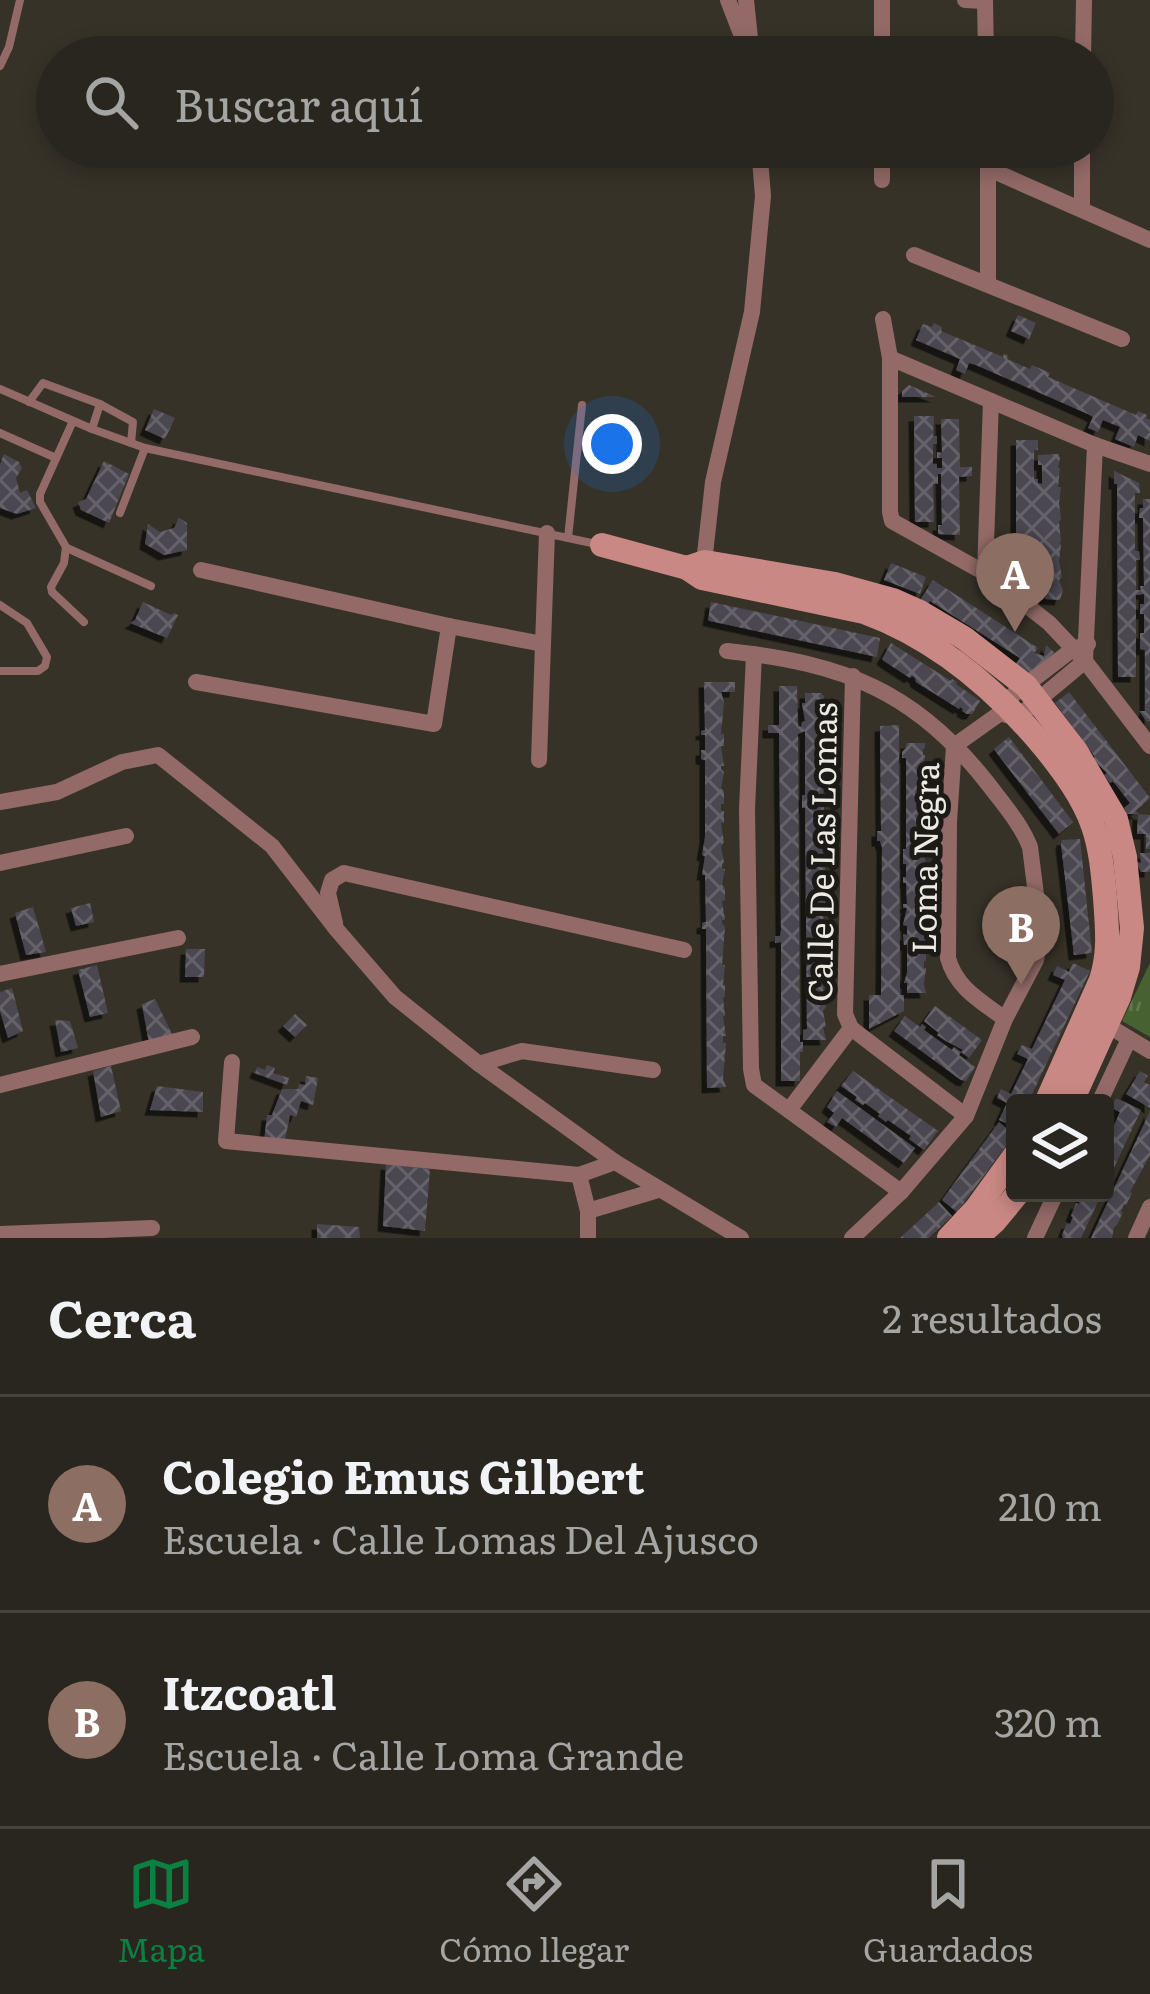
<!DOCTYPE html>
<html lang="es">
<meta charset="utf-8">
<style>
:root{--surface:#28261e;--page:#302e27;--text:#f1f3f6;--muted:#a5a5a4;--line:#44433c;--accent:#0b8043}
body{margin:0;font-family:Literata,serif;background:var(--page);color:var(--text)}
.controls{position:absolute;right:36px;bottom:36px;display:grid;overflow:hidden;border-radius:12px;box-shadow:0 6px 18px #0003}
.controls button{width:108px;height:108px;display:grid;place-items:center;padding:0;border:0;border-bottom:3px solid var(--line);background:var(--surface);color:var(--text);font:60px sans-serif}
.you{position:absolute;left:612px;top:444px;width:42px;height:42px;margin:-30px;border:9px solid #fff;border-radius:50%;background:#1a73e8;box-shadow:0 0 0 18px #1a73e833}
.badge{display:grid;place-items:center;width:78px;height:78px;border-radius:50%;background:var(--accent);color:#fff;font-size:39px;font-weight:700}
.pin{position:absolute;translate:-50% -99px;filter:drop-shadow(0 3px 6px #0008)}
.pin::after{content:'';position:absolute;top:63px;width:42px;height:36px;background:inherit;clip-path:polygon(0 0,100% 0,50% 100%)}
.list{margin:0;padding:0;list-style:none}
h2{display:flex;justify-content:space-between;align-items:center;height:156px;margin:0;padding:0 48px;font-size:51px}
h2 small{font-size:39px;font-weight:400;color:var(--muted)}
.list li{display:grid;grid-template-columns:78px 1fr auto;gap:36px;align-items:center;box-sizing:border-box;height:216px;padding:0 48px;border-top:3px solid var(--line)}
.list b{display:block;font-size:45px;white-space:nowrap}
.list p{margin:0;font-size:39px;white-space:nowrap;color:var(--muted)}
.list em{font-size:39px;font-style:normal;color:var(--muted)}
.icon{flex:none;width:66px;height:66px;fill:none;stroke:currentColor;stroke-width:2;stroke-linecap:round;stroke-linejoin:round}
.map{position:relative;flex:none;width:1150px;height:1238px;overflow:hidden}
.search{position:absolute;background:var(--surface);box-shadow:0 6px 18px #0003;left:36px;right:36px;top:36px;height:132px;display:flex;align-items:center;gap:30px;box-sizing:border-box;padding:0 42px;border-radius:66px;color:var(--muted);font-size:45px}
.sheet{height:588px;background:var(--surface)}
nav{display:flex;justify-content:space-around;align-items:center;box-sizing:border-box;height:168px;border-top:3px solid var(--line);background:var(--surface);font-size:33px;color:var(--muted)}
nav a{display:grid;justify-items:center;gap:6px}
nav .on{color:var(--accent)}
.map>svg:first-child{display:block}
.grass{fill:url(#grass-tufts)}
.building{fill:url(#building-cross-hatch);filter:url(#shadow)}
.lines{fill:none;stroke-linecap:round;stroke-linejoin:round}
.lane{stroke:#936a67;stroke-width:8}
.street{stroke:#936a67;stroke-width:16}
.secondary{stroke:#c98884;stroke-width:24}
.labels{text-anchor:middle;dominant-baseline:central;stroke-width:10;stroke-linejoin:round;paint-order:stroke}
.street-label{font-size:33px;fill:#edeae4;stroke:#1c1a16}
</style>
<div class="map">
<svg width="1150" height="1238" viewBox="0 0 1150 1238">
<defs>
<pattern id="grass-tufts" width="24" height="20" patternUnits="userSpaceOnUse" patternTransform="scale(3)"><rect width="24" height="20" fill="#486130"/><path d="M3 7l-1-3M5 7V3M7 7l1-3M15 17l-1-3M17 17v-4M19 17l1-3" fill="none" stroke="#63784e"/></pattern>
<pattern id="building-cross-hatch" width="8" height="8" patternUnits="userSpaceOnUse" patternTransform="scale(3)"><rect width="8" height="8" fill="#4c4751"/><path d="M0 0l8 8M0 8l8-8" fill="none" stroke="#66626a"/></pattern>
<filter id="shadow"><feDropShadow dx="-5.5" dy="5.5" stdDeviation="0" flood-color="#0009"/></filter>
</defs>
<rect width="100%" height="100%" fill="#363228"/>
<polygon class="grass" points="1150,963 1150,1037 1122,1021"/>
<g class="building">
<polygon points="910,44 927,47 926,57 899,57 899,50 909,49"/>
<polygon points="1018,315 1036,323 1029,339 1011,331"/>
<polygon points="934,323 942,327 941,331 1003,357 1004,354 1008,355 1007,359 1030,369 1032,365 1050,373 1048,377 1136,415 1138,411 1147,415 1146,418 1150,420 1150,441 1138,435 1134,447 1115,439 1120,427 1103,420 1098,432 1088,428 1093,417 1088,414 976,365 969,363 965,374 956,370 960,359 916,340 923,324 932,327"/>
<polygon points="909,385 936,397 902,397 902,391"/>
<polygon points="154,409 175,418 165,439 145,430"/>
<polygon points="914,416 934,416 933,436 937,436 937,444 933,444 933,464 937,464 937,468 942,468 942,458 937,458 937,452 942,453 941,419 959,419 960,467 972,467 972,476 959,477 960,535 938,534 938,525 942,525 941,474 938,474 938,484 933,484 934,522 915,522"/>
<polygon points="1016,440 1038,440 1038,450 1034,450 1034,479 1038,479 1038,483 1042,484 1042,465 1038,465 1038,455 1058,454 1060,458 1058,468 1060,468 1058,487 1061,487 1059,503 1061,519 1059,522 1061,542 1059,542 1061,545 1059,561 1062,577 1059,580 1063,590 1060,600 1045,599 1043,571 1039,571 1039,566 1035,566 1035,575 1016,575 1016,556 1004,556 1004,546 1016,546"/>
<polygon points="4,454 19,462 22,468 16,478 20,493 27,490 36,508 17,514 0,508 0,464"/>
<polygon points="104,461 129,474 109,523 81,510 78,502 86,499"/>
<polygon points="1114,471 1139,483 1140,493 1135,493 1135,551 1139,551 1140,560 1136,560 1136,590 1141,590 1140,586 1144,586 1143,518 1139,518 1140,508 1143,508 1143,499 1150,499 1150,721 1147,722 1139,711 1145,711 1145,650 1140,649 1140,633 1144,633 1144,614 1140,614 1140,604 1144,604 1144,594 1136,595 1136,677 1118,677 1117,484 1114,484"/>
<polygon points="179,518 187,523 187,550 164,555 145,544 148,524 160,532 174,528"/>
<polygon points="891,563 926,577 920,594 884,580"/>
<polygon points="933,580 1035,646 1038,648 1034,653 1044,656 1046,645 1054,652 1054,657 1028,674 1016,664 1020,658 930,601 928,604 920,600"/>
<polygon points="143,602 171,615 174,613 178,615 167,638 130,623 135,620"/>
<polygon points="711,602 880,638 877,657 710,621 708,620"/>
<polygon points="891,643 951,681 952,679 957,682 956,684 980,701 972,714 967,714 962,711 963,709 960,707 959,709 916,682 915,678 912,676 910,678 884,661 882,659"/>
<polygon points="704,682 735,682 735,692 721,692 724,702 721,734 724,734 724,746 721,746 724,766 721,766 721,769 724,772 721,788 724,792 724,804 721,804 721,811 724,811 724,823 721,823 724,842 721,846 724,862 722,865 722,869 725,869 722,885 725,888 725,900 722,901 725,920 722,920 722,923 725,927 722,965 725,965 723,985 725,985 725,997 723,997 725,1016 723,1016 726,1036 723,1036 723,1043 726,1043 723,1078 726,1087 707,1088 706,929 702,929 702,923 706,922 705,875 702,875 705,856 702,855 705,837 705,760 701,759 701,750 705,750 705,735 701,735 701,731 705,730"/>
<polygon points="779,686 797,686 798,726 801,727 802,722 805,721 802,703 805,703 805,693 821,693 824,696 824,702 821,702 824,718 822,718 824,757 822,757 822,764 824,764 822,780 825,783 822,799 825,815 822,815 822,822 825,822 822,841 825,841 822,860 825,860 825,873 822,873 822,879 825,879 825,892 823,892 823,899 825,899 825,911 823,911 825,949 823,954 826,969 823,973 826,988 823,988 826,1007 823,1011 826,1027 823,1027 826,1040 803,1040 803,1030 807,1029 805,808 802,808 802,795 805,795 805,731 798,734 798,744 800,1042 803,1042 803,1052 800,1052 800,1081 781,1081 781,942 775,943 775,936 780,936 781,930 779,733 768,733 768,725 779,725"/>
<polygon points="1069,692 1150,798 1136,811 1139,814 1127,814 1124,808 1130,803 1113,781 1110,783 1104,775 1107,773 1093,759 1095,757 1089,749 1086,752 1078,734 1055,703"/>
<polygon points="899,725 900,995 904,995 904,1011 869,1029 869,995 881,995 881,989 882,847 880,841 877,841 877,831 881,831 881,828 880,726"/>
<polygon points="1009,737 1073,822 1059,834 996,752 994,749"/>
<polygon points="906,743 925,743 925,748 923,749 923,755 925,755 923,771 923,775 925,775 923,813 925,819 937,819 937,830 923,829 923,833 926,833 926,845 923,845 926,864 923,864 923,868 926,883 923,887 937,887 938,897 926,897 926,902 924,903 926,910 923,926 926,929 926,941 923,945 926,948 926,961 924,961 924,968 926,968 924,984 926,993 907,993 907,983 904,983 907,973 907,945 904,945 903,934 907,935 907,926 903,925 907,908 903,908 903,904 907,904 906,883 903,883 903,877 906,877 906,864 903,864 903,849 906,849 906,758 902,758 902,752 906,748"/>
<polygon points="1138,814 1150,815 1150,849 1146,849 1146,834 1137,834"/>
<polygon points="1080,839 1092,953 1074,955 1061,844 1062,840"/>
<polygon points="1140,853 1150,853 1150,872 1141,872 1136,862 1141,863"/>
<polygon points="90,903 94,922 76,926 71,908"/>
<polygon points="33,907 46,952 26,955 15,913"/>
<polygon points="186,949 205,949 204,977 185,977"/>
<polygon points="1073,963 1090,971 1028,1103 1015,1103 1015,1127 999,1120 1007,1103 997,1098 1001,1089 1011,1094 1028,1059 1017,1054 1022,1045 1032,1049 1065,980 1053,975 1057,966 1069,972"/>
<polygon points="97,965 108,1013 90,1017 78,970"/>
<polygon points="12,988 23,1031 8,1038 0,1011 0,992"/>
<polygon points="155,999 173,1036 149,1043 142,1004"/>
<polygon points="935,1006 982,1040 969,1058 961,1052 959,1055 975,1067 966,1081 961,1080 894,1031 905,1016 920,1027 922,1024 926,1027 924,1030 952,1050 954,1047 961,1052 963,1050 946,1041 937,1035 939,1033 924,1021"/>
<polygon points="295,1014 307,1025 295,1037 283,1026"/>
<polygon points="55,1020 70,1021 78,1048 61,1052"/>
<polygon points="267,1065 275,1068 273,1073 289,1078 287,1085 255,1073 257,1067 265,1070"/>
<polygon points="111,1066 121,1111 101,1117 93,1071"/>
<polygon points="853,1071 938,1131 924,1150 909,1139 911,1136 888,1120 886,1122 878,1116 880,1114 865,1103 863,1105 855,1100 857,1097 841,1086"/>
<polygon points="1140,1071 1148,1076 1144,1082 1150,1085 1150,1108 1126,1094"/>
<polygon points="306,1076 318,1078 313,1105 301,1101 296,1117 290,1115 284,1145 264,1142 267,1115 272,1115 282,1089 298,1089 299,1084 305,1085"/>
<polygon points="157,1086 203,1092 203,1112 150,1110"/>
<polygon points="837,1091 915,1148 904,1163 842,1118 836,1127 827,1122 834,1113 827,1107"/>
<polygon points="1116,1098 1141,1110 1105,1187 1105,1145 1120,1112 1111,1108"/>
<polygon points="1150,1111 1150,1155 1130,1192 1132,1193 1126,1205 1124,1204 1121,1212 1123,1212 1117,1225 1114,1227 1112,1238 1091,1238"/>
<polygon points="999,1122 1014,1135 957,1212 942,1200"/>
<polygon points="386,1164 430,1169 425,1231 383,1226"/>
<polygon points="1082,1193 1102,1193 1081,1238 1063,1238 1062,1235 1067,1223 1070,1224 1073,1217 1071,1216 1076,1203 1079,1204"/>
<polygon points="939,1202 952,1216 929,1238 900,1238"/>
<polygon points="317,1224 359,1227 360,1238 317,1238"/>
</g>
<g class="lines">
<g class="lane">
<polyline points="0,66 9,47 20,0"/>
<polyline points="0,389 92,429 145,448 601,545"/>
<polyline points="29,402 43,383 100,404"/>
<polyline points="73,421 40,494 40,502 66,547 64,563 51,587 52,592 84,622"/>
<polyline points="92,429 100,404 133,422 131,443"/>
<polyline points="0,433 56,458"/>
<polyline points="120,513 145,448"/>
<polyline points="568,538 582,405"/>
<polyline points="67,548 151,586"/>
<polyline points="0,605 27,623 47,657 45,666 38,671 0,671"/>
</g>
<g class="street">
<polyline points="728,0 750,57"/>
<polyline points="746,0 750,38"/>
<polyline points="882,0 882,57"/>
<polyline points="965,0 985,1"/>
<polyline points="985,0 986,57"/>
<polyline points="1083,57 1084,0"/>
<polyline points="882,147 882,180"/>
<polyline points="988,147 988,284"/>
<polyline points="989,169 1150,240"/>
<polyline points="1082,208 1082,147"/>
<polyline points="914,255 1122,339"/>
<polyline points="883,319 890,358 890,512 892,521 985,573 1049,623 1085,661 1150,746"/>
<polyline points="890,358 1095,445 1150,464"/>
<polyline points="201,570 449,626 543,644 547,533"/>
<polyline points="703,572 713,482 752,312 763,196 759,147"/>
<polyline points="985,573 991,401"/>
<path d="M727 651C843 663 916 691 989 785 1004 805 1021 824 1030 847L1041 934 1036 960 1005 1019 966 1116 901 1192 852 1238"/>
<polyline points="754,654 747,809 751,1069 754,1085 901,1192"/>
<polyline points="853,676 845,1014 851,1028 966,1116"/>
<polyline points="196,682 434,724 449,626"/>
<polyline points="1006,715 1019,716 1085,661 1095,445"/>
<polyline points="539,760 543,644"/>
<polyline points="0,802 57,792 122,762 158,755 272,846 337,930 395,997 479,1064 615,1162 741,1238"/>
<polyline points="0,863 126,836"/>
<polyline points="335,923 328,893 332,880 344,873 684,950"/>
<polyline points="0,974 178,938"/>
<path d="M1005 1019C981 1001 956 988 948 958L949 822 954 746 999 714 1005 701 1073 649 1088 644"/>
<polyline points="1107,1025 1150,1051"/>
<polyline points="232,1062 226,1141 579,1175 615,1162"/>
<polyline points="479,1064 522,1051 653,1070"/>
<polyline points="0,1085 192,1037"/>
<polyline points="1099,1103 1129,1039"/>
<polyline points="789,1110 851,1028"/>
<polyline points="579,1175 588,1211 588,1238"/>
<polyline points="588,1211 658,1190"/>
<polyline points="0,1234 152,1228"/>
<polyline points="1035,1238 1056,1193"/>
<polyline points="1136,1238 1150,1207"/>
</g>
<g class="secondary">
<path d="M602 545 687 568 702 578 864 612C938 639 996 689 1045 748 1064 772 1083 797 1093 826 1101 849 1103 875 1105 898 1107 927 1110 952 1101 980L1046 1103"/>
<polyline points="687,568 705,562 835,584 893,600 920,612 964,638 1026,686 1076,751 1116,819 1125,857 1132,928 1128,967 1119,997 1071,1103"/>
<polyline points="949,1238 976,1209 1015,1155"/>
<polyline points="976,1238 995,1221 1018,1193"/>
</g>
</g>
<g class="labels">
<g class="street-label">
<text transform="translate(820 852) rotate(-89)">Calle De Las Lomas</text>
<text transform="translate(923 858) rotate(-89)">Loma Negra</text>
</g>
</g>
</svg>
<div class="controls">
<button><svg class="icon" aria-label="layers" viewBox="0 0 24 24"><path d="M12 4l9 5-9 5-9-5zM3 14l9 5 9-5"/></svg></button>
</div>
<div class="you"></div>
<div class="pin badge" style="left:1015px;top:632px;background:#8d6e63">A</div>
<div class="pin badge" style="left:1021px;top:985px;background:#8d6e63">B</div>
<div class="search"><svg class="icon" aria-label="search" viewBox="0 0 24 24"><circle cx="10" cy="10" r="6"/><path d="M15 15l6 6"/></svg>Buscar aquí</div>
</div>
<section class="sheet">
<h2>Cerca<small>2 resultados</small></h2>
<ul class="list">
<li><span class="badge" style="background:#8d6e63">A</span><div><b>Colegio Emus Gilbert</b><p>Escuela · Calle Lomas Del Ajusco</p></div><em>210 m</em></li>
<li><span class="badge" style="background:#8d6e63">B</span><div><b>Itzcoatl</b><p>Escuela · Calle Loma Grande</p></div><em>320 m</em></li>
</ul>
</section>
<nav>
<a class="on"><svg class="icon" aria-label="map" viewBox="0 0 24 24"><path d="M3 6l6-2 6 2 6-2v14l-6 2-6-2-6 2zM9 4v14M15 6v14"/></svg>Mapa</a>
<a><svg class="icon" aria-label="directions" viewBox="0 0 24 24"><path d="M12 3l9 9-9 9-9-9zM9 14v-3h6M13 9l2 2-2 2"/></svg>Cómo llegar</a>
<a><svg class="icon" aria-label="saved" viewBox="0 0 24 24"><path d="M7 4h10v16l-5-4-5 4z"/></svg>Guardados</a>
</nav>
